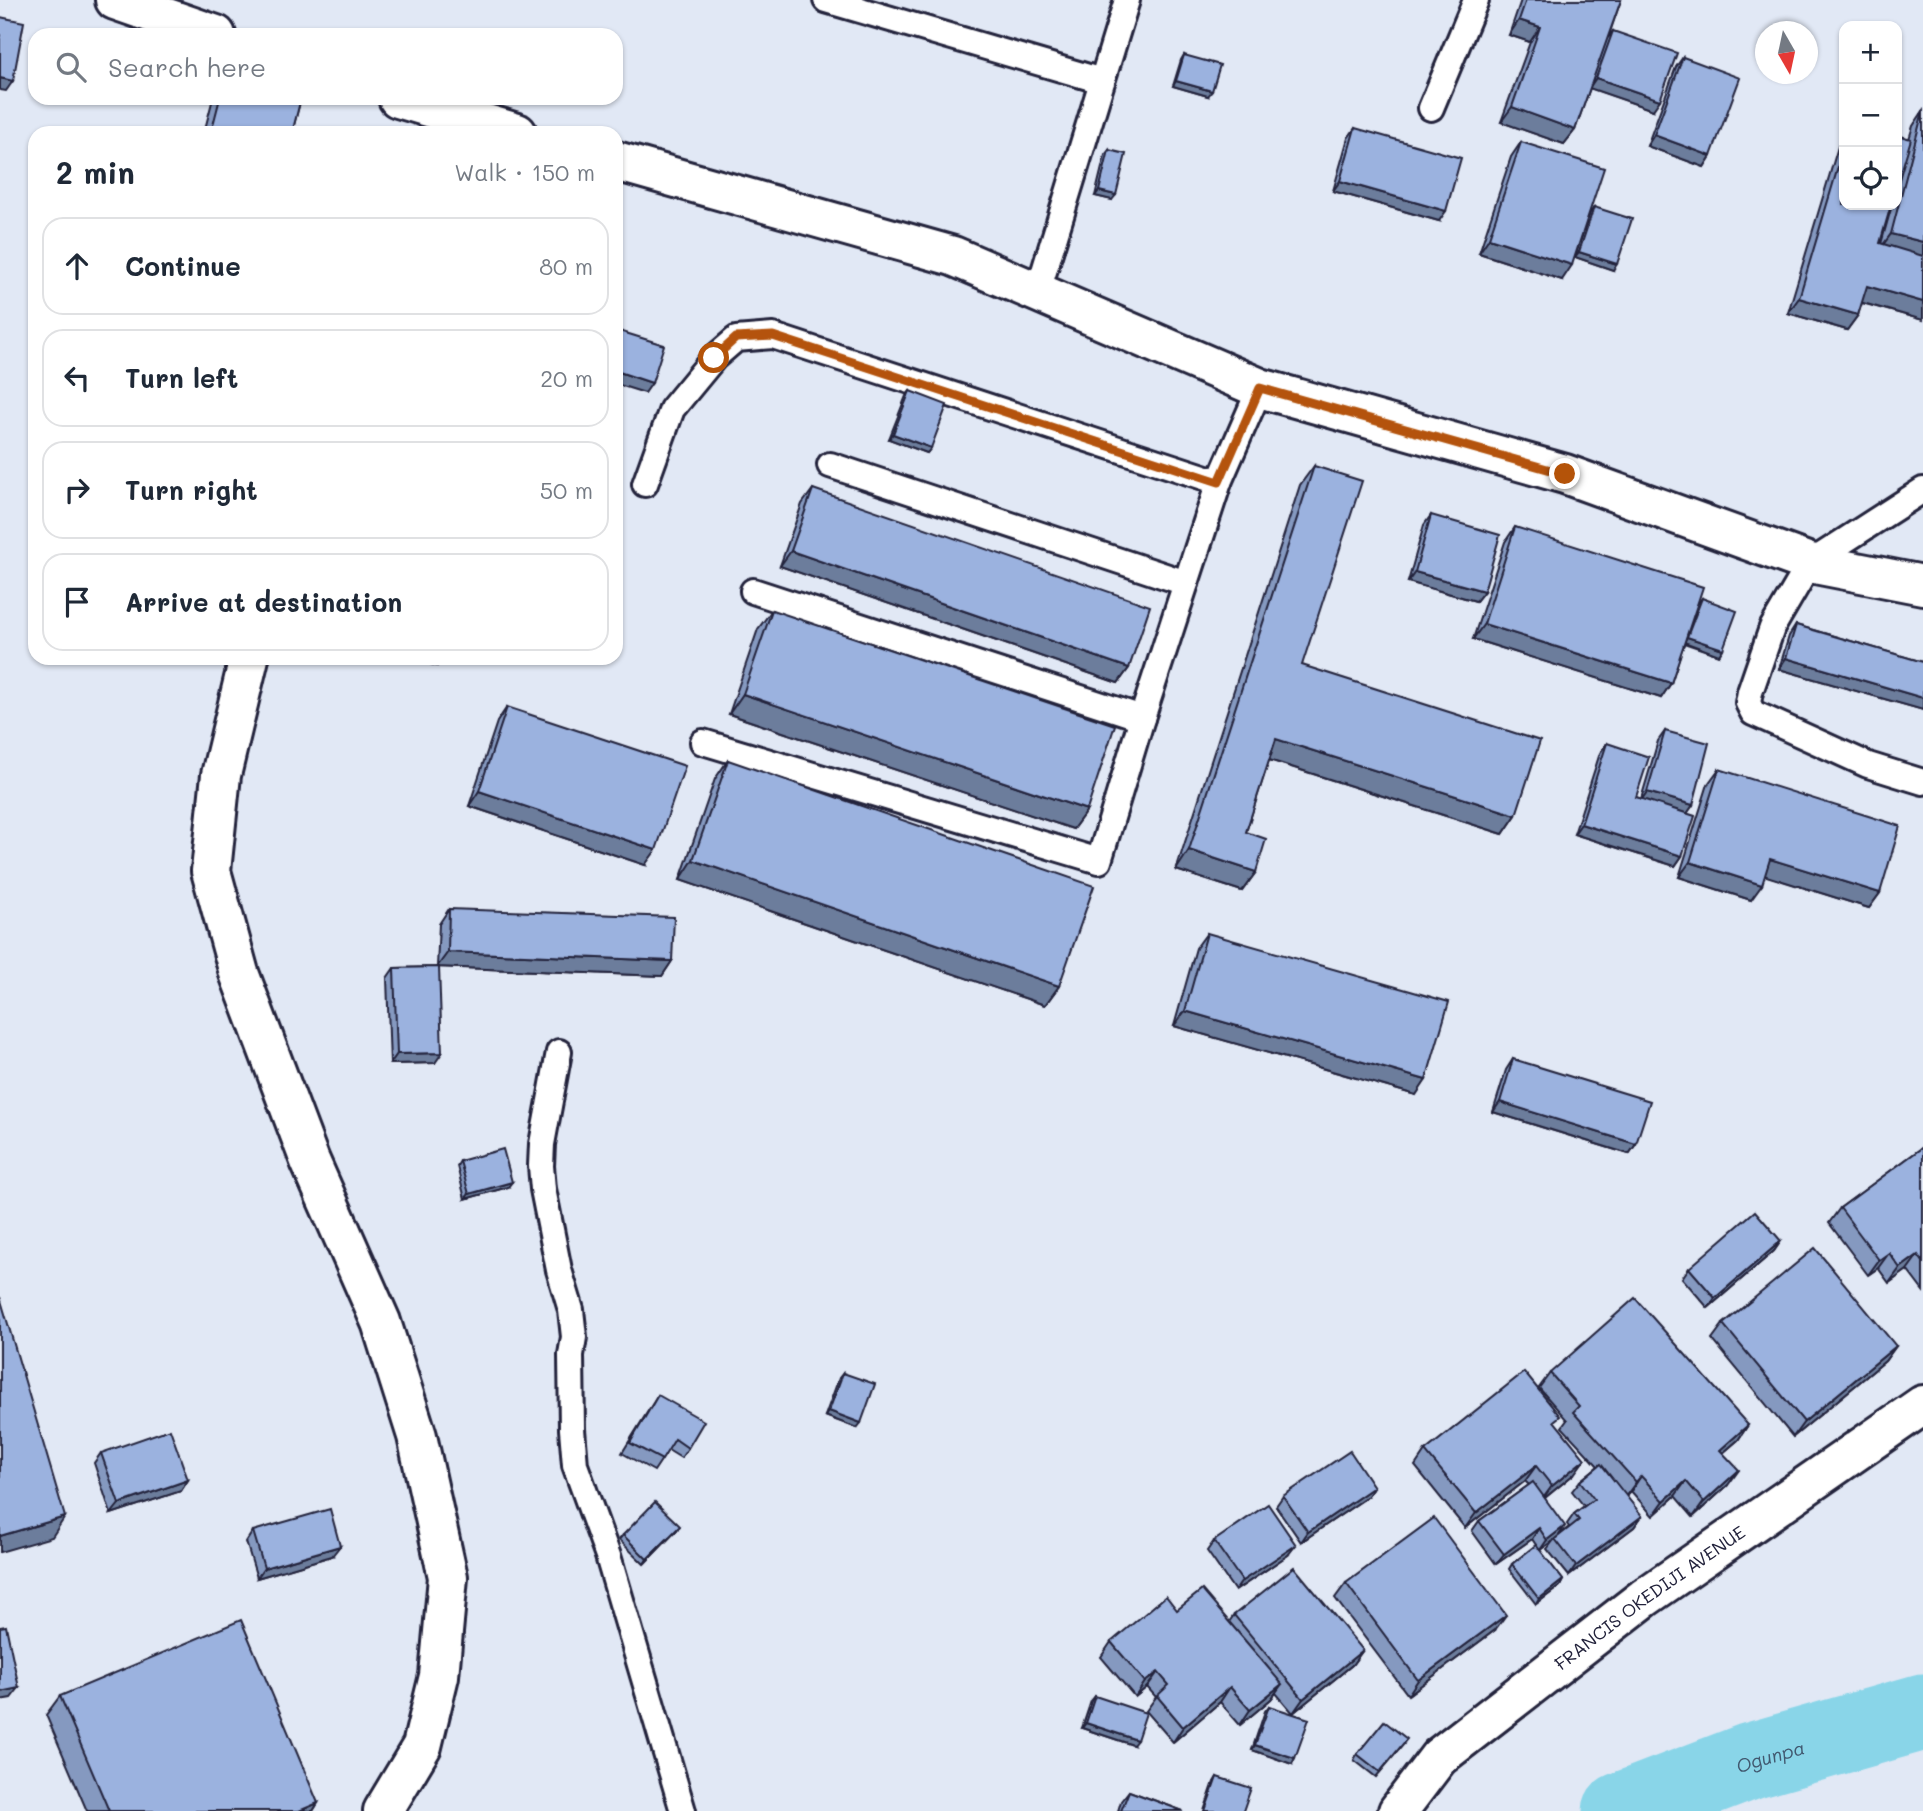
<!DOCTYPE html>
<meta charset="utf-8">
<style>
:root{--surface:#fff;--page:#f2f2f3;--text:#1f2937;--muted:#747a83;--line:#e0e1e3}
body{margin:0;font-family:Mali,sans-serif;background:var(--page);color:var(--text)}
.controls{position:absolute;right:21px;top:21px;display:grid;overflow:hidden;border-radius:14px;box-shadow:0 2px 5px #0004}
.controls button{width:63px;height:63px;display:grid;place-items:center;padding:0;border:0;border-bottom:2px solid var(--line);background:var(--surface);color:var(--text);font:35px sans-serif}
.compass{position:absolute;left:1755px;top:21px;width:63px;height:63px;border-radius:50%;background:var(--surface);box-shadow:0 2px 5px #0004;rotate:171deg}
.stop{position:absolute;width:21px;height:21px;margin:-16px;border:5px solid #b45309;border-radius:50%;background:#fff}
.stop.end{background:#b45309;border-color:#fff;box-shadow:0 2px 7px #0008}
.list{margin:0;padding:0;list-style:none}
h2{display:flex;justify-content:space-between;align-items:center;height:91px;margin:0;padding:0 28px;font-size:30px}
h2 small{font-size:23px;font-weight:400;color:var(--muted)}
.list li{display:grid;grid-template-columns:46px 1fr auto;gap:21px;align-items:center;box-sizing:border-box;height:98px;margin:0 14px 14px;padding:0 14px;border:2px solid var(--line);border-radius:21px}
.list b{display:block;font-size:26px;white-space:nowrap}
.list em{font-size:23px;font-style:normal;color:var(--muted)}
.icon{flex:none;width:38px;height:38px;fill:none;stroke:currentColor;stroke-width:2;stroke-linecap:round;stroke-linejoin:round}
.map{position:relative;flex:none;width:1923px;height:1811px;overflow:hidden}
.search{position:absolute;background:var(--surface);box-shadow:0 2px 5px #0004;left:28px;top:28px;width:595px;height:77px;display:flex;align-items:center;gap:18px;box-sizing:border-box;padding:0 24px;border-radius:21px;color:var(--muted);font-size:26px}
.panel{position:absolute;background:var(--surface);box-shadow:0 2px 5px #0004;left:28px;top:126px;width:595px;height:539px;border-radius:21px}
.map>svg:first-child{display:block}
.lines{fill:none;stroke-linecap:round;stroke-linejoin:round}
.river{stroke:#89d5e8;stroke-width:77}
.lane-casing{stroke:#22223b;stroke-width:30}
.street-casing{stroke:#22223b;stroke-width:44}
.lane{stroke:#fff;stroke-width:24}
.street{stroke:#fff;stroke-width:38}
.wall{fill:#8599c0;stroke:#22223b;stroke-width:2}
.shaded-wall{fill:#6c7d9c;stroke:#22223b;stroke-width:2}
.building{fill:#9bb2df;stroke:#22223b;stroke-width:2}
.route{stroke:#b45309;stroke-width:9}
.labels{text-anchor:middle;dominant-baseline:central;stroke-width:5;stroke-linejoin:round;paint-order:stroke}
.street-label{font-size:18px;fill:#22223b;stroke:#fff}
.water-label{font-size:19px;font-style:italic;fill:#41586f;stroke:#fff}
</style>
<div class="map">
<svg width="1923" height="1811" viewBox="0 0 1923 1811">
<rect width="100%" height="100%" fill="#e1e8f5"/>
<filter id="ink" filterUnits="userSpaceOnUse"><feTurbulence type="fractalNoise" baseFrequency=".0143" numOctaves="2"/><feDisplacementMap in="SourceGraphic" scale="14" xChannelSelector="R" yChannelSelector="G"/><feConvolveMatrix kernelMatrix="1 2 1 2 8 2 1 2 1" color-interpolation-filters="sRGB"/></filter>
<g filter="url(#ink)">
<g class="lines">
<path class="river" id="s1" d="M1621 1811 1751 1761 1923 1712"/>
<g class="lane-casing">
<g id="lane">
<polyline points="826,0 1102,81"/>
<polyline points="1431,108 1476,0"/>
<polyline points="1038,291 1127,0"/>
<polyline points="830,465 1186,583"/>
<polyline points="645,484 672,409 714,358 736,339 773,336 1219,482"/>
<polyline points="1923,490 1810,563 1772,628 1750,692 1748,703 1753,713 1771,721 1868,765 1923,782"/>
<polyline points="753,591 1142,718"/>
<polyline points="703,742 1099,861 1142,718 1219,482 1260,388"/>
<polyline points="559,1052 542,1144 541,1166 543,1189 559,1270 571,1310 574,1337 571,1355 572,1429 575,1465 608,1556 683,1811"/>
</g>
</g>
<g class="street-casing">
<g id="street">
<polyline points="115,0 216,35"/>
<polyline points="398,98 517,133"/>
<polyline points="616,161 953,256 1260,388 1565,474 1810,563 1923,585"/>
<polyline points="249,658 221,775 211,871 239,973 310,1161 381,1322 417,1436 448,1577 439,1676 422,1746 383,1811"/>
<path id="s2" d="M1398 1811 1439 1757 1644 1598 1923 1405"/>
</g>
</g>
<use href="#lane" class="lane"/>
<use href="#street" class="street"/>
</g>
<g class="wall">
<polygon points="1521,0 1621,0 1608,38 1613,31 1653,110 1590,88 1575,130 1564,144 1501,122 1530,42 1509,35"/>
<polygon points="1184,55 1208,96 1173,86 1181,60"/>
<polygon points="1683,57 1711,156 1704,167 1647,146 1676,67"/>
<polygon points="213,98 301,98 292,133 204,133"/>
<polygon points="1923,111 1923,320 1862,303 1858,315 1847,330 1788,313 1841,137 1844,133 1844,205 1881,244 1892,205 1897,205 1897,135 1909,139 1913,126"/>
<polygon points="1355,128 1439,221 1333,191 1348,138"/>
<polygon points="1521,142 1562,280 1479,253 1511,157"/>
<polygon points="1109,150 1112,200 1095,196 1105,155"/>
<polygon points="1594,207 1613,270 1575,257 1590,213"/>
<polygon points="910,391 931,448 927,453 889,439 906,396"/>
<polygon points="35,465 35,483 30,481"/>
<polygon points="1314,466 1302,665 1516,815 1503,834 1269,760 1246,832 1256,872 1242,891 1176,870 1300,485"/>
<polygon points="813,489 1129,668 1118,683 780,566 802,504"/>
<polygon points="1431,515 1484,591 1476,601 1408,582 1424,525"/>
<polygon points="1515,527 1691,623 1698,603 1702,598 1723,649 1719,655 1684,643 1671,683 1661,698 1473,639 1505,542"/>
<polygon points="772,610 1087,810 1073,829 729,714 758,629"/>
<polygon points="1796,625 1923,662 1923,710 1779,669 1789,636"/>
<polygon points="507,707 645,865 469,806 497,722"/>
<polygon points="1665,731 1693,805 1687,813 1682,856 1675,866 1574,834 1600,753 1607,743 1636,797 1641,799 1658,741"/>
<polygon points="728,760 1059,986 1045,1005 680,880 715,779"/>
<polygon points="1719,769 1880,893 1869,908 1765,875 1751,900 1679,877 1708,784"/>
<polygon points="449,909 672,961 662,976 439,967 435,1063 390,1064 387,978 394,968 437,967 439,924"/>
<polygon points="1207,933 1416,1095 1174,1026 1196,948"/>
<polygon points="1513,1059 1636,1144 1629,1154 1493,1112 1506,1070"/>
<polygon points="1923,1147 1923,1291 1907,1270 1889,1283 1878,1268 1868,1275 1829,1223 1840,1208"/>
<polygon points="460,1161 508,1187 465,1199 457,1166"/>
<polygon points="1781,1241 1774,1251 1708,1308 1682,1278 1689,1268"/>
<polygon points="1723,1324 1896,1346 1885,1361 1793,1437 1712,1339"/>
<polygon points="843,1373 857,1428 825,1416 839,1378"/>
<polygon points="1550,1373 1748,1425 1738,1440 1723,1453 1728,1485 1693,1517 1675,1496 1653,1516 1631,1491 1626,1496 1642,1516 1634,1527 1569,1576 1547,1549 1554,1540 1540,1550 1563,1580 1560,1586 1536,1604 1509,1569 1512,1564 1536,1545 1532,1539 1496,1564 1472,1531 1479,1521 1529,1485 1525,1481 1465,1528 1415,1466 1425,1451 1555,1423 1574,1474 1545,1498 1559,1535 1569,1527 1567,1524 1574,1514 1584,1506 1572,1491 1580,1481 1598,1466 1562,1427 1567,1420 1539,1388"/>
<polygon points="658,1395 688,1448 681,1458 668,1450 654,1471 622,1453"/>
<polygon points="101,1453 188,1480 181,1491 111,1514 94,1463"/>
<polygon points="1283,1496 1367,1497 1301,1542 1276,1506"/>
<polygon points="253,1531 332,1556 257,1578 246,1542"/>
<polygon points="676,1531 644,1564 619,1540 623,1535"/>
<polygon points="1214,1541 1288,1555 1235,1591 1207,1551"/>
<polygon points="1346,1583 1495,1630 1408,1695 1335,1598"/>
<polygon points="1177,1610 1229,1622 1234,1615 1363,1650 1352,1665 1293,1713 1276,1693 1271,1699 1240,1725 1220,1702 1173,1742 1146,1711 1156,1697 1147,1687 1135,1697 1101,1657 1111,1642"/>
<polygon points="60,1696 318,1803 313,1811 87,1811 46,1715"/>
<polygon points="1095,1696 1133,1745 1082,1728 1091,1701"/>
<polygon points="1269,1706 1292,1764 1252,1750 1265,1711"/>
<polygon points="1403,1745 1376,1777 1354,1760 1357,1754"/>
<polygon points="1217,1777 1243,1811 1204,1811 1214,1782"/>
<polygon points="1129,1791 1183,1811 1118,1811 1121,1801"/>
</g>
<g class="shaded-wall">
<polygon points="1519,20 1540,27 1530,42 1509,35"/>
<polygon points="0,78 13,81 6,91 0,90"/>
<polygon points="1596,78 1660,100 1653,110 1589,88"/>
<polygon points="1176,81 1212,91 1208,96 1173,86"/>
<polygon points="1512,107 1575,130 1564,144 1501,122"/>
<polygon points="1654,135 1711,156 1704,167 1647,146"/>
<polygon points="1340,181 1446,211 1439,221 1333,191"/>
<polygon points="1099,191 1116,195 1112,200 1095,196"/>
<polygon points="1891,234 1923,242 1923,260 1880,249"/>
<polygon points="1489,238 1572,265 1562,280 1479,253"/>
<polygon points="1579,252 1617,264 1613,270 1575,257"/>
<polygon points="1867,286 1923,302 1923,320 1856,301"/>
<polygon points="1799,298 1858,315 1847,330 1788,313"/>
<polygon points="616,371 652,383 645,393 616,384"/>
<polygon points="893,434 931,448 927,453 889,439"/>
<polygon points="35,473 35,483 30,481"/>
<polygon points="791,551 1129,668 1118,683 780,566"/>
<polygon points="1415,572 1484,591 1476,601 1408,582"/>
<polygon points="1484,624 1671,683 1661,698 1473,639"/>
<polygon points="1687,637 1723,649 1719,655 1684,642"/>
<polygon points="409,658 443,658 437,666"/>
<polygon points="1786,658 1923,698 1923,710 1779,669"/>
<polygon points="743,694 1087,810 1073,829 729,714"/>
<polygon points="1276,739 1516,815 1503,834 1263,758"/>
<polygon points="479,791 656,850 645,865 469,806"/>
<polygon points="1647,792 1693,805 1686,815 1640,802"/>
<polygon points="1581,824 1682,856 1675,866 1574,834"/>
<polygon points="1189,850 1256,872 1242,891 1176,870"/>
<polygon points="1770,859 1880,893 1869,908 1760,874"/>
<polygon points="693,860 1059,986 1045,1005 680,880"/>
<polygon points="1690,862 1762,885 1751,900 1679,877"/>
<polygon points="448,952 672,961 662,976 437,967"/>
<polygon points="1185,1011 1426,1080 1416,1095 1174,1026"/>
<polygon points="442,1053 435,1063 390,1064 397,1054"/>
<polygon points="1500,1102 1636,1144 1629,1154 1493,1112"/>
<polygon points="512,1182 508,1187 465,1199 469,1194"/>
<polygon points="1781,1241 1774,1251 1708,1308 1715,1298"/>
<polygon points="1889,1253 1878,1268 1868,1275 1879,1260"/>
<polygon points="1918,1255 1907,1270 1889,1283 1900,1268"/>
<polygon points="1896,1346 1885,1361 1793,1437 1804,1422"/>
<polygon points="829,1411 861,1423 857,1428 825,1416"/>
<polygon points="1748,1425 1738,1440 1709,1465 1720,1450"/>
<polygon points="1585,1459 1574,1474 1541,1501 1552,1486"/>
<polygon points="1536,1466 1525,1481 1465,1528 1476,1513"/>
<polygon points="1739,1470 1728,1485 1693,1517 1704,1502"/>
<polygon points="1641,1476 1631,1491 1625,1497 1636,1482"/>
<polygon points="188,1480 181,1491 111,1514 119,1504"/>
<polygon points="1686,1481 1675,1496 1653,1516 1664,1501"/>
<polygon points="1374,1487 1367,1497 1301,1542 1308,1532"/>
<polygon points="1642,1516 1634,1527 1569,1576 1576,1566"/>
<polygon points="65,1517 52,1537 0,1552 0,1536"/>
<polygon points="680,1526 676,1531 644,1564 647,1559"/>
<polygon points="1565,1526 1558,1537 1540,1550 1547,1540"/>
<polygon points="1539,1528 1532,1539 1496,1564 1504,1554"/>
<polygon points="1296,1545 1288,1555 1235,1591 1242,1581"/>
<polygon points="340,1546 332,1556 257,1578 264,1568"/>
<polygon points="1563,1580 1560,1586 1536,1604 1539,1599"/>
<polygon points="1506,1615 1495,1630 1408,1695 1418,1680"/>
<polygon points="1363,1650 1352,1665 1293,1713 1303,1699"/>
<polygon points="1158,1672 1147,1687 1135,1697 1145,1682"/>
<polygon points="1282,1684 1271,1699 1240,1725 1250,1710"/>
<polygon points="1230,1687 1220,1702 1173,1742 1183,1727"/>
<polygon points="19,1688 11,1698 0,1700 0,1692"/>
<polygon points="1086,1723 1137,1740 1133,1745 1082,1728"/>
<polygon points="1255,1745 1295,1758 1292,1764 1252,1750"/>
<polygon points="318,1803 313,1811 299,1811"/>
</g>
<g class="building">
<polygon points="1526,0 1621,0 1575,130 1512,107 1540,27 1519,20"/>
<polygon points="0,17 24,22 13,81 0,78"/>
<polygon points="1613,31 1677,53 1660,100 1596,78"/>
<polygon points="1184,55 1220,65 1212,91 1176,81"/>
<polygon points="1683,57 1740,78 1711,156 1654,135"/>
<polygon points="220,98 301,98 292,133 211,133"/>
<polygon points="1923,111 1923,242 1891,234"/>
<polygon points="1355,128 1461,158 1446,211 1340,181"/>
<polygon points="1897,135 1911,139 1897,186"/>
<polygon points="1521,142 1604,168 1572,265 1489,238"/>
<polygon points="1844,147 1844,205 1891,205 1880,243 1923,256 1923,302 1867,286 1858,315 1799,298"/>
<polygon points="1109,150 1126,154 1116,195 1099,191"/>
<polygon points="1594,207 1632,219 1617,264 1579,252"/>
<polygon points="616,330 664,345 652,383 616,371"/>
<polygon points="910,391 947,405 931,448 893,434"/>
<polygon points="1314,466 1362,481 1302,665 1540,741 1516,815 1276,739 1246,832 1266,839 1256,872 1189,850"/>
<polygon points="813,489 1150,606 1129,668 791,551"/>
<polygon points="1431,515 1500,535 1484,591 1415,572"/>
<polygon points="1515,527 1703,587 1671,683 1484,624"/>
<polygon points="1702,598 1737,611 1723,649 1687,637"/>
<polygon points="772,610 1115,725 1087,810 743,694"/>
<polygon points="1796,625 1923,662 1923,698 1786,658"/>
<polygon points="507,707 685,766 656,850 479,791"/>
<polygon points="1665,731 1709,743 1693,805 1647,792"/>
<polygon points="1607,743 1649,757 1636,797 1695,816 1682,856 1581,824"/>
<polygon points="728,760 1094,886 1059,986 693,860"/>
<polygon points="1719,769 1900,826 1880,893 1770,859 1762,885 1690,862"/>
<polygon points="449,909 674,917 672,961 448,952"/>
<polygon points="1207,933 1449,1002 1426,1080 1185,1011"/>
<polygon points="439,967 442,1053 397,1054 394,968"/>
<polygon points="1513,1059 1650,1101 1636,1144 1500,1102"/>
<polygon points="1923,1147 1923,1262 1918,1255 1900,1268 1889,1253 1879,1260 1840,1208"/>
<polygon points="503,1149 512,1182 469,1194 460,1161"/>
<polygon points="1755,1211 1781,1241 1715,1298 1689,1268"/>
<polygon points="1815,1248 1896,1346 1804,1422 1723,1324"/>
<polygon points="0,1297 65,1517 0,1536"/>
<polygon points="1635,1298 1748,1425 1720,1450 1739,1470 1704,1502 1686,1481 1664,1501 1641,1476 1636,1482 1573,1412 1579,1406 1550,1373"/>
<polygon points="1524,1372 1560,1416 1554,1421 1585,1459 1552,1486 1536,1466 1476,1513 1425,1451"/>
<polygon points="843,1373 875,1384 861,1423 829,1411"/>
<polygon points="658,1395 704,1421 688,1448 675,1439 662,1460 630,1443"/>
<polygon points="170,1429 188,1480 119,1504 101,1453"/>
<polygon points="1350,1451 1374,1487 1308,1532 1283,1496"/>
<polygon points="1601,1464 1642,1516 1576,1566 1555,1539 1579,1520 1574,1514 1594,1499 1580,1481"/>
<polygon points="1533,1482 1565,1526 1547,1540 1539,1528 1504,1554 1479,1521"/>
<polygon points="655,1502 680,1526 647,1559 623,1535"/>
<polygon points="1268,1504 1296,1545 1242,1581 1214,1541"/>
<polygon points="330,1509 340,1546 264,1568 253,1531"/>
<polygon points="1434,1518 1506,1615 1418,1680 1346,1583"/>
<polygon points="1536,1545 1563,1580 1539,1599 1512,1564"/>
<polygon points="1294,1567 1363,1650 1303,1699 1234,1615"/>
<polygon points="1202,1590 1282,1684 1250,1710 1230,1687 1183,1727 1157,1696 1169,1685 1158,1672 1145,1682 1111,1642 1166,1596 1177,1610"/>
<polygon points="241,1620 318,1803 299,1811 109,1811 60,1696"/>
<polygon points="6,1626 19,1688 0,1692 0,1627"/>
<polygon points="1095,1696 1146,1713 1137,1740 1086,1723"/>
<polygon points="1269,1706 1309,1719 1295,1758 1255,1745"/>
<polygon points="1384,1721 1407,1739 1380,1772 1357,1754"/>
<polygon points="1217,1777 1251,1788 1243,1811 1205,1811"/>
<polygon points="1129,1791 1183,1811 1121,1811"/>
</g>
</g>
<g class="lines" filter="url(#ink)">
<polyline class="route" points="714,358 736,338 773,336 1219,482 1260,388 1565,474"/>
</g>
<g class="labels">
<g class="street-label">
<text stroke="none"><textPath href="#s2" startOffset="332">FRANCIS OKEDIJI AVENUE</textPath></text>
</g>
<g class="water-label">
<text stroke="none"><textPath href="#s1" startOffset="159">Ogunpa</textPath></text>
</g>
</g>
</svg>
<div class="controls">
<button>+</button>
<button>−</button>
<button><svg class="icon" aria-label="locate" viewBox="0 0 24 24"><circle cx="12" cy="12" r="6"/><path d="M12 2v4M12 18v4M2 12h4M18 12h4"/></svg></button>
</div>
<svg class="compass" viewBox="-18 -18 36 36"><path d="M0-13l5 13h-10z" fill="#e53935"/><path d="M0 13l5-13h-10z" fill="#747a83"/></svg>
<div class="stop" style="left:714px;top:358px"></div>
<div class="stop end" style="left:1565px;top:474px"></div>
<div class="search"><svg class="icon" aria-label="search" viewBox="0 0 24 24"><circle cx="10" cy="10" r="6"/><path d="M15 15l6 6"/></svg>Search here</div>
<section class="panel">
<h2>2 min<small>Walk · 150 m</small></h2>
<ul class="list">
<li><svg class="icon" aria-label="ahead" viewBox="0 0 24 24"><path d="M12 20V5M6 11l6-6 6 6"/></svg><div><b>Continue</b></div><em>80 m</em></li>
<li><svg class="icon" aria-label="left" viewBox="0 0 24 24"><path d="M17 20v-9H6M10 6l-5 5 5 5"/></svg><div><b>Turn left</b></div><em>20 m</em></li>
<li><svg class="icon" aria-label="right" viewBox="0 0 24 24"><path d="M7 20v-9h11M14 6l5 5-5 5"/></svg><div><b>Turn right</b></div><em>50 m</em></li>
<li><svg class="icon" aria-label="arrive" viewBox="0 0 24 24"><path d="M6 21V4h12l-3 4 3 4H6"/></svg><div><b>Arrive at destination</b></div></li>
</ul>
</section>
</div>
